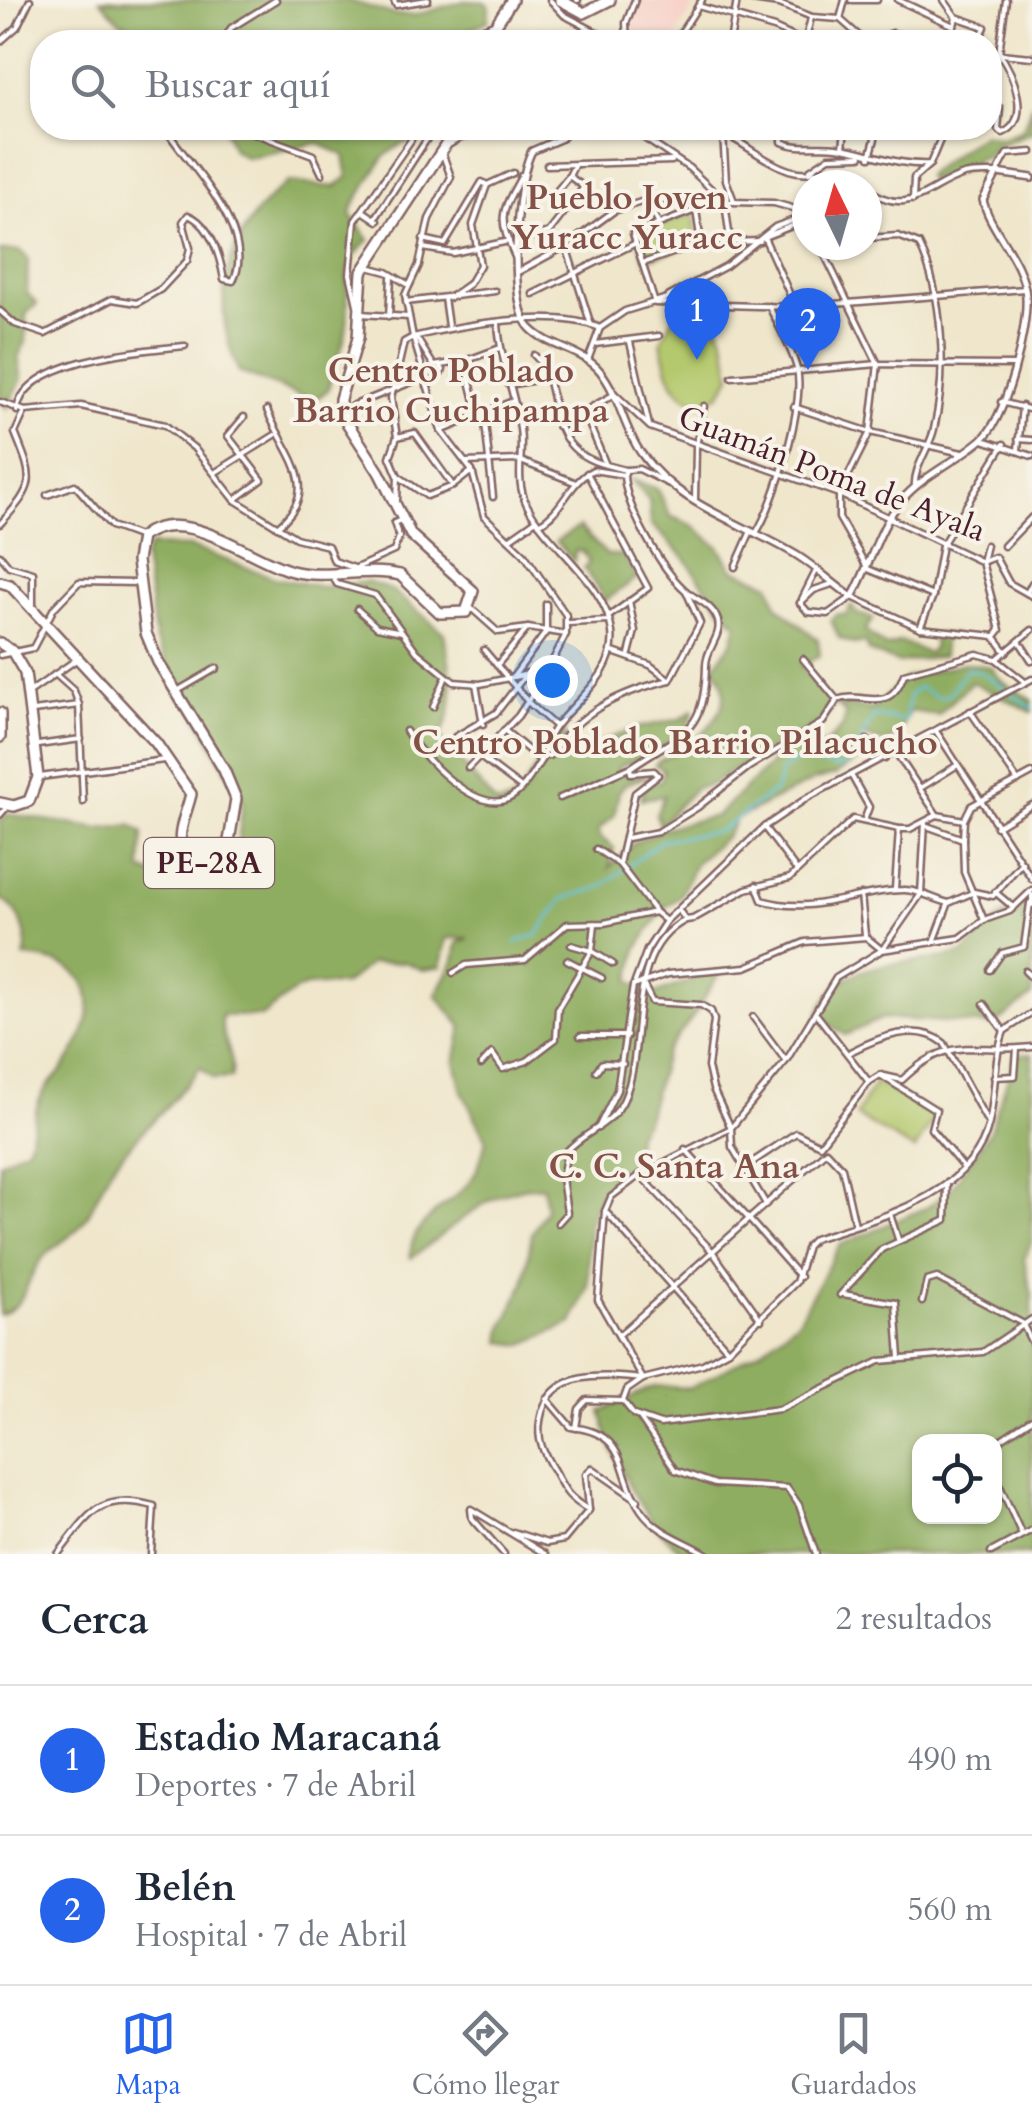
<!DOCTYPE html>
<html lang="es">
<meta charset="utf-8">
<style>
:root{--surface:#fff;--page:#f6f6f7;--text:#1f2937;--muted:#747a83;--line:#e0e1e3;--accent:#2563eb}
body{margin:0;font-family:Cardo,serif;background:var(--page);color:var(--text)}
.controls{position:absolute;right:30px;bottom:30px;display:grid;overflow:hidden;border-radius:20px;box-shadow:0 2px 8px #0004}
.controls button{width:90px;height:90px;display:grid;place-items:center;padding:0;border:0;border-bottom:2px solid var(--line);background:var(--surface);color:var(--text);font:50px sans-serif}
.compass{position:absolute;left:792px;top:170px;width:90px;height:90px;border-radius:50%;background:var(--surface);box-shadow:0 2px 8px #0004;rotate:355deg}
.you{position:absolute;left:552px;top:680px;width:35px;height:35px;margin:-25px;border:8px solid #fff;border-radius:50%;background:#1a73e8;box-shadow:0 0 0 15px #1a73e833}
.badge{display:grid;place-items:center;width:65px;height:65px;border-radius:50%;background:var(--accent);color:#fff;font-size:32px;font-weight:700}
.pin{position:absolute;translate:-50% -82px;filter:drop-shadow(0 2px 5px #0008)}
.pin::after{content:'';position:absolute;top:52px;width:35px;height:30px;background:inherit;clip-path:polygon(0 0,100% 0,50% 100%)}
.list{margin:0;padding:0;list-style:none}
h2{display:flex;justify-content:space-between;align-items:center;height:130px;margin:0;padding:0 40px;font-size:42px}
h2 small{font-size:32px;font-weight:400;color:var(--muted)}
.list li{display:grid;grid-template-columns:65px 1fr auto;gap:30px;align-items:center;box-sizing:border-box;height:150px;padding:0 40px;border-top:2px solid var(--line)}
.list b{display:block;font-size:38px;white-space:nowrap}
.list p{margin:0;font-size:32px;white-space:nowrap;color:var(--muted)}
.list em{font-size:32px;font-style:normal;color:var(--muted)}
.icon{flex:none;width:55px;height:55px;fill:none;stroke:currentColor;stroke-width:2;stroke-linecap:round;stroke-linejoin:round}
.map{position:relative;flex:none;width:1032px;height:1554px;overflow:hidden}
.search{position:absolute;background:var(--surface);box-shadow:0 2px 8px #0004;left:30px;right:30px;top:30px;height:110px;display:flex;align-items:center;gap:25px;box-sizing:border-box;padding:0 35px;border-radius:40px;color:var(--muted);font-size:38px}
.sheet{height:430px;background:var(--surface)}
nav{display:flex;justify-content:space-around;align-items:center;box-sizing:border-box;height:140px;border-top:2px solid var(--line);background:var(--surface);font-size:28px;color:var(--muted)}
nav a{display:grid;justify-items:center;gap:5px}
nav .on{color:var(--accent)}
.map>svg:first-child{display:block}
.built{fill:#f7d1c8}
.green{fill:#b4c96d;stroke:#7f744c;stroke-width:2.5}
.forest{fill:#8fad60;stroke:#6c6646;stroke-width:2.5;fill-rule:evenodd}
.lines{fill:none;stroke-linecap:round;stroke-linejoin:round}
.stream{stroke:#5ec4db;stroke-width:2.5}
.minor-casing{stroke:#846563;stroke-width:9}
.tertiary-casing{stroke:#846563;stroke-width:10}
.trunk-casing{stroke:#846563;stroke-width:14}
.minor{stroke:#fff;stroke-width:4}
.tertiary{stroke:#fff;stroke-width:5}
.trunk{stroke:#fff;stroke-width:9}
.labels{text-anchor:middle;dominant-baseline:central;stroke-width:8;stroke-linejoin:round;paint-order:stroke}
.shield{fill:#f7f3e8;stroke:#7e5f64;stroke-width:2.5}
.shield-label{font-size:30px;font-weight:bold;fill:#4a1f2b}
.street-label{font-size:32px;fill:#4a1f2b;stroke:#f7f3e8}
.neighbourhood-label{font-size:35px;font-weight:bold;fill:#845147;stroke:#f7f3e8}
</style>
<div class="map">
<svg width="1032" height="1554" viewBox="0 0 1032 1554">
<rect width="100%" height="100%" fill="#f7f3e8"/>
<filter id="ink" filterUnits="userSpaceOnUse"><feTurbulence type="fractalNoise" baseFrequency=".01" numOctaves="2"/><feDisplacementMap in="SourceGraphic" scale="20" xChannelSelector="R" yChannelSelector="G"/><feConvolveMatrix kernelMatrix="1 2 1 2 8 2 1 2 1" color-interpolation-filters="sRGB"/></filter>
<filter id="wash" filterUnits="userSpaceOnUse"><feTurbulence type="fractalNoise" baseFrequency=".0048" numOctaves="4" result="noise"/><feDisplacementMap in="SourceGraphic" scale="40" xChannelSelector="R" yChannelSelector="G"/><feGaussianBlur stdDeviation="2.25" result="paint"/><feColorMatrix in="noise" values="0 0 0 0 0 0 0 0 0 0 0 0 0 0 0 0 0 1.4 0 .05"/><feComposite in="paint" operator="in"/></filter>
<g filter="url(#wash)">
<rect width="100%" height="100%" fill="#efe6cb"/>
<polygon class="built" points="640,0 698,0 672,42 632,42 632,18"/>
<g class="green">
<polygon points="694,213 697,244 645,260 637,235"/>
<path d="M695 310C726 320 726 348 731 376L720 394 702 404C669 394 668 371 661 341L675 315Z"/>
<polygon points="875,1082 935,1116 915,1150 856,1116"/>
</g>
<g class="forest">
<polygon points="100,0 347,0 396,15 416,15 464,1 485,2 489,7 488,21 442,42 170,42 120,22"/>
<path d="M1032 103V132L994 147 988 157 978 158 969 169 929 180 926 176C928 172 975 139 983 134L1001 138 1023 130Z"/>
<path d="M224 128H498L401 144 384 157 353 206 351 215 369 240C333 269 355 299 345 336 341 355 330 369 329 389L314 401 239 372C207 300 226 231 288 182L335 187 348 177 344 155 317 143 247 158 233 150Z"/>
<polygon points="0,251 20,251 28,259 27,293 37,304 26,314 26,342 18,357 22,379 7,408 0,400"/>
<path d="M632 480 658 489 670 516 692 525 719 547 733 569 770 584 777 606 818 640 820 655 801 667 833 705 821 722 794 739 823 746 843 727 846 713 835 704 873 709 906 678 964 663 991 667 1001 681 1032 700V712L972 682 938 715 910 711 898 735 884 743 863 736 861 741 870 751 835 775 815 780 736 819 727 836 696 862 680 897 663 909 637 949 630 981 652 995 693 980 692 973 720 972 692 1018 666 1051 647 1118 636 1135 634 1160 600 1192 589 1224 588 1287 572 1323 522 1345 501 1342 503 1327 524 1283 532 1233 546 1210 543 1187C493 1182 449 1233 411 1258 406 1225 449 1206 468 1184 479 1171 482 1155 486 1139L462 1091 455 1062 462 1027 436 995 454 961 457 943 469 938H446L441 967 423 970 405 962 371 963 345 984 306 986 293 992 261 1017 222 1015C218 1036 237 1055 231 1078L214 1079 200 1067C174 1104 141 1129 113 1166 99 1185 96 1207 80 1226 69 1240 49 1248 40 1261 25 1282 27 1306 0 1315V1162L27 1147C35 1131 32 1112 42 1095 48 1082 59 1076 66 1064 104 1009 99 961 24 957 31 936 19 907 0 898V820L8 814 100 829 131 825 143 833 141 870 163 879 224 867 238 842 243 801 156 642 144 557 150 546 190 547 275 578 322 587 367 582 392 590 444 633C450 665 460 709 439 736L496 804C523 803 523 784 537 766 545 755 556 745 565 733L568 742 580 750 636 728 681 719 693 710C692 738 642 758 618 767L623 775 648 776 625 784 619 792 614 816 599 829 600 837 614 848 609 868 634 843 668 827 716 816 792 743 778 744 710 785 695 788 660 825 656 815 664 796 640 799 646 786 661 780 664 770 655 765 659 761C687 749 736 716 721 679 719 674 715 671 714 666L732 642 737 624 724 613 684 557 651 524 649 500Z"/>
<polygon points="579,527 607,555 624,555 637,578 605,601 584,568 589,562 583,551 575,551 574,562 556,541"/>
<polygon points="851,605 857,614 873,618 865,631 886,647 901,642 928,653 934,647 933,634 955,635 944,640 943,656 899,663 868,651 865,642 854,644 839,638 831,620 837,614 846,615"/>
<path d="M1025 898 1024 919 1032 932V996L994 1025 883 1018 845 1035 818 1017C838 951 912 969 965 953 975 938 1009 910 1025 898Z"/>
<path d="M1016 1054H1032V1240L1024 1259 1032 1295V1554H687C643 1525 612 1460 601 1411L654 1386 690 1388 763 1349 798 1320 840 1245 928 1207 950 1190 989 1133ZM920 1442H994V1516H920Z"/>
</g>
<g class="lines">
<path class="stream" d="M516 942 537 935 563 899 601 887 662 840 720 831 776 790 782 770 790 764 800 761 841 768C861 757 860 731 875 716L905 721 910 694 919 687 937 697 948 695 967 669 981 672 1032 708"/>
</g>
</g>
<g filter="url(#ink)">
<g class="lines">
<g class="minor-casing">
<g id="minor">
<polyline points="394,0 396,5 428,0"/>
<polyline points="550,0 564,15 615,42"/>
<polyline points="577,0 578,0"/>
<polyline points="752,0 779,4 812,17 840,19 866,42"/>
<polyline points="851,0 877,0"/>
<polyline points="898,0 954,26 956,17"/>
<polyline points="944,0 956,17"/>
<polyline points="698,6 774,28 805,42"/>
<polyline points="956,17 985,27 978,42"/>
<polyline points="840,19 845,0"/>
<polyline points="0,42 17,27 30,0"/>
<polyline points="223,42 231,28 276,0"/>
<polyline points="588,42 594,32"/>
<polyline points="627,42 626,23 635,0"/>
<polyline points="675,42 702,0"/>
<polyline points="730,42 737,0"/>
<polyline points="805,42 811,18"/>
<polyline points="872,42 892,33 940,42"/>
<polyline points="990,53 1032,57"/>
<polyline points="999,53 1006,0"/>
<path d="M990 105 1000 108 998 130 1003 133C1032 120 1014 74 999 53"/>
<polyline points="240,128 313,155 322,174"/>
<polyline points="629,128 689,168 725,202 730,240"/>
<path d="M710 128C739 137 761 161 789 170 817 179 841 158 864 185"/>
<path d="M782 128V142C799 150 819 144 837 147 870 152 896 166 930 164"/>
<polyline points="914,128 964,139 969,128"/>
<polyline points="723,134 726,180 734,201"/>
<polyline points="843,148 845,128"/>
<polyline points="870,157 878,128"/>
<polyline points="547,165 672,161"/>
<polyline points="810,170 829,157 861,156"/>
<polyline points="843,171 844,185"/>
<path d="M867 188C908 220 928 186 964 175 975 172 986 173 997 173L1007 154 1032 152"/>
<polyline points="647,200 658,223"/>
<polyline points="913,200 914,178 930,164 945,128"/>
<polyline points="699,201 696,210 633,234 655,303 796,307 1025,289"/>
<polyline points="564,208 551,198 569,176"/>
<polyline points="696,210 701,243"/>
<polyline points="363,211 378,221"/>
<polyline points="375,219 427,139"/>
<polyline points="764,237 795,306"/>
<path d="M867 238 898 236 919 244C944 294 947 375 934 429 930 448 913 468 915 487"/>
<polyline points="423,239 445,244 482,182 487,185 513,173"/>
<polyline points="519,240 549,232 584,187 569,176 574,166"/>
<polyline points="820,245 878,364 870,432 839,494 839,518 868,569 933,596"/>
<polyline points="566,246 591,325"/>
<polyline points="423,248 453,253 509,241"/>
<path d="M515 257C497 216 501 213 522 175"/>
<polyline points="643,263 701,243 760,241"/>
<polyline points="368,267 387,272 409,285"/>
<polyline points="518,272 566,246 614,211 647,200 774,203 792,208 807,220 764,237"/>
<polyline points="533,294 636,243"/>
<polyline points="444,298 448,326"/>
<polyline points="449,298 469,284 480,265 473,225 487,185"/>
<polyline points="406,302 495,291"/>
<polyline points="357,305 350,274 355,221 411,140"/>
<path d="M0 311 15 324 45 334 112 299 137 303 161 289 187 261 190 248 183 222 188 215C211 224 220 257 224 279L233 281C258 232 190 167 165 128"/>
<polyline points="360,314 409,317"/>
<polyline points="389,317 391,277"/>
<path d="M498 323C500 360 515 393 520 429 524 455 514 480 527 505 550 549 605 581 612 632 619 687 544 714 544 756H549C579 712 619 692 670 680L700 623 686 591"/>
<polyline points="416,337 434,366 465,361 500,348"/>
<polyline points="630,342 649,425"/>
<polyline points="595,344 659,336"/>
<path d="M534 355C566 385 538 448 606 465"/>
<polyline points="588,360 600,328"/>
<polyline points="465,361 478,413"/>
<polyline points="732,377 878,364 1015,365"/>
<polyline points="509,385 546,378"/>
<polyline points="427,386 443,370 440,368"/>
<polyline points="0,402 25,411 81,406 165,425 194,448 235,500 296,538 328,546 334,561 354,568"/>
<polyline points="1001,402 1032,410"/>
<polyline points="352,406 424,377"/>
<polyline points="794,407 870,432 962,453"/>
<path d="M267 410C285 454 325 488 277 527"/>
<path d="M17 411C23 358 143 350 185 346"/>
<polyline points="484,413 493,497"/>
<polyline points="585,414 606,465 625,470"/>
<polyline points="558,426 615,394 650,427 839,494 982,562 995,557 1009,583 1032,596"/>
<polyline points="441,431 513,401"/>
<polyline points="397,437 415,433 453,486"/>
<polyline points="1018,439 1032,440"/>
<polyline points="983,440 1032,456"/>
<polyline points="1018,450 1022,406"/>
<polyline points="466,462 518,460 574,482"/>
<polyline points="216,472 275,435"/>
<polyline points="587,473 648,588 608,617"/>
<polyline points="398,476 427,496 453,486 472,471"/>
<polyline points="47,495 75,485 111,526 141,537"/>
<polyline points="235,500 262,480 228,436 244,417"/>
<polyline points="695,500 696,446 704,406"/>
<polyline points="397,501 398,476 390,457 397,437 391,398 404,342 413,337 405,295 419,265 429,219 451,177 443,155"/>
<path d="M0 524C37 484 34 480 15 433L25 411"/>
<path d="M539 524C563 511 568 483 593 470L624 475 626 470 639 469 667 483"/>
<path d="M756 533C775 504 805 404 797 369 792 348 778 326 769 306"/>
<polyline points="509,539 536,520"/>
<polyline points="986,545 982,562 1000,630 996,635"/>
<polyline points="1004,546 1032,517"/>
<polyline points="0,555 9,566 33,573 33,606"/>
<polyline points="735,567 751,531"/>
<polyline points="356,568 394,551 399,537 394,523 401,520"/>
<path d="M332 575 337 584 375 595 417 652 454 682 480 684 548 670 566 634V615L524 554 484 516 472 471 441 431 413 337C461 325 553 308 600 328L625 311 664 299 726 266 775 227 805 216"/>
<polyline points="1027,593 1032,583"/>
<polyline points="802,599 816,571"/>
<polyline points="800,603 808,612 828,614 852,597 920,628 994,636 1006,652"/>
<polyline points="800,603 814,590 832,584"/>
<polyline points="471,608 498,632 528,628 566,634"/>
<polyline points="357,609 377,627 402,632"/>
<polyline points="569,623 609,621"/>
<polyline points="920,628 933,596 942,545 1004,444"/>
<polyline points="1019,641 1032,661"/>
<polyline points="484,650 529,703 555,726"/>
<polyline points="610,651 650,665 670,680"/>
<polyline points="629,654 635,631 629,601"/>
<polyline points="0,655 33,648 54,608 79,582 137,583"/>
<path d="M803 659 837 700C864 690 889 717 904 674L977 654 996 659 1025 682"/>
<polyline points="997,659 1032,630"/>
<polyline points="497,665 528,628"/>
<polyline points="55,674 74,691 79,705 83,802"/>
<polyline points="513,677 546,632 546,604"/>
<polyline points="476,684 483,724"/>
<polyline points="179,690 217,668"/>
<polyline points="31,691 76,660"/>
<polyline points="433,707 445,679"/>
<polyline points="33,711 79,705"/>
<polyline points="970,711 1018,781"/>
<polyline points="504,730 539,759"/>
<path d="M406 731C420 755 475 814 508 799 525 791 533 771 544 756"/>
<polyline points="936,731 1032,879"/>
<polyline points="455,737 496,713 527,673"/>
<polyline points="867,740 885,759"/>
<polyline points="38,745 81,739"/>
<polyline points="897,754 937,815"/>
<polyline points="480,757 520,787"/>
<polyline points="468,768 518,716 547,672"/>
<polyline points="851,775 869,807 865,818"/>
<polyline points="40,777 164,760"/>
<polyline points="922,787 956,766"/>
<polyline points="560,798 629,768"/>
<polyline points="0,815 8,806"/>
<polyline points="927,826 963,839 964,872 984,920"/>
<polyline points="764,827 797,871"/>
<polyline points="996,827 1032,805"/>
<polyline points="627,838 658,832 698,807 749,767 823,722 836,702"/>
<polyline points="963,839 964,820"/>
<polyline points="596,849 619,864 654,910"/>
<path d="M619 864 635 793 658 775 654 771 631 773 630 768C681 732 705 736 706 665 706 649 722 636 718 621 713 604 696 600 685 590 661 569 625 506 624 475"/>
<path d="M756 885 762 900C812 916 854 891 903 890 918 889 934 900 949 903L974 892 993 896 1022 862"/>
<polyline points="895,889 899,829"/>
<path d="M1032 890 1010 911 984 920 960 938 882 950 836 978 786 1061 731 1128 640 1175 611 1197 605 1211 598 1300 643 1379 703 1364 728 1350 796 1282 807 1246 814 1239C874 1219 973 1197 989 1123 996 1092 993 1061 1004 1031L1032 1013"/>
<polyline points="995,892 1013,907"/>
<polyline points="861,895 865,935"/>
<polyline points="1032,895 1032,905"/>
<polyline points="680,912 686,920 693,919 746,889 790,878 853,819 899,829 910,829 937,815 964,820 971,806 1032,773"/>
<polyline points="934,942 948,905"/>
<polyline points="571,945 592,951 613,964"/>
<polyline points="567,960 602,978"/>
<polyline points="990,970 1002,953 1024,947 1030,903"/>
<polyline points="1025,971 1032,978"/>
<polyline points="453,973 466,965 525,960 567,924 604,923 655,912 666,921"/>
<polyline points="635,982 647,950 666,921 764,827 807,798 1032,679"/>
<polyline points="642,982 652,1002 701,1005 711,1011 714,1020 708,1067 713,1089 731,1128 732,1147 766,1204"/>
<polyline points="984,1004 1004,1031"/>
<polyline points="817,1015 869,1082 880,1075 936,1110 931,1129 963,1167"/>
<polyline points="753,1017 786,1061"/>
<polyline points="580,1036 627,1036"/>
<path d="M850 1052C877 1038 917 1021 944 1043L987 1121"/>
<polyline points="481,1065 492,1053 503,1069 527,1061 556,1039 558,1008 592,951 595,924"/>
<polyline points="596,1071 602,1063 623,1064"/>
<path d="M880 1075 902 1080C951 1033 972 1054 1032 1047"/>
<polyline points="994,1077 1015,1076 1017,1049"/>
<polyline points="598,1128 617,1090 633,986 668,974 746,967 805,942 866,937 882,950 921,894 925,822"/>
<polyline points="685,1149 749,1219 826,1151 842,1168 855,1225"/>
<polyline points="742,1169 796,1133 820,1145 868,1083"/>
<polyline points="640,1175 712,1251 761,1320"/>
<polyline points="605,1211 728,1350"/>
<polyline points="890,1214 898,1239"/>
<path d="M558 1223 567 1213 562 1178 567 1151C585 1131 613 1125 624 1099 648 1044 623 951 686 920"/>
<polyline points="843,1294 896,1303 900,1358"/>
<polyline points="840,1295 882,1249 946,1220 947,1183"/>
<polyline points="922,1302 927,1281 937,1278 1022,1323 1032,1343"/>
<polyline points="619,1335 749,1219 800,1277"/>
<polyline points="643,1379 627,1390 623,1401 634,1415 660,1424 780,1409 880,1361 983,1352 1032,1319"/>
<path d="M547 1399 571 1427C631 1433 616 1474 641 1510 657 1533 684 1540 707 1554"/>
<polyline points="641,1420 675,1470 715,1484 787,1488 799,1505 816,1554"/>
<polyline points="576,1428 579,1409 587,1400 623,1401"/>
<polyline points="994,1444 1032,1419"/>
<polyline points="994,1473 1022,1535"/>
<path d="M589 1510C563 1495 565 1488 550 1464 540 1446 536 1434 542 1412 555 1368 607 1376 643 1379"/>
<polyline points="513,1532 547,1543 564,1540 589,1510 586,1474 592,1468 638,1500"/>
<polyline points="991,1552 1032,1530"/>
<path d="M58 1554C89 1515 98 1491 154 1506L151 1554"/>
<polyline points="504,1554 472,1518 471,1509 545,1554"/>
</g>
</g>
<g class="tertiary-casing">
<path id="tertiary" d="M564 128 562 138 532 151C516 179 507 305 530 328 549 348 582 349 600 371 620 396 623 428 641 453 678 506 744 523 798 556 817 568 833 584 852 597 870 566 878 528 901 501 922 476 955 462 980 441 1006 421 1028 329 1026 297 1024 260 990 231 983 200L997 173 1032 178"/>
</g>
<g class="trunk-casing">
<g id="trunk">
<polyline points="560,0 584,13 610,0"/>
<polyline points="458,42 495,26 512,0"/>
<path d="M0 582 10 585 156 743 191 794C186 817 171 840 189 860L214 861 229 841 236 799 224 770 158 662 146 633 137 561 141 537C185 503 249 560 292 571 328 580 365 567 400 575L440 613 466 612 473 591 411 535 379 472 340 412V399L358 338 362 272 447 143 461 135 515 128"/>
<polyline points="0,643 12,651 25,673 38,777 29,801 14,806 0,803"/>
<polyline points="0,713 0,737"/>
</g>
</g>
<use href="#minor" class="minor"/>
<use href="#tertiary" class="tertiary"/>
<use href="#trunk" class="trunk"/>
</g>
</g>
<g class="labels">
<rect class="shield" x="144" y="838" width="130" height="50" rx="8"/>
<g class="shield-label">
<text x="209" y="863">PE-28A</text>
</g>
<g class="street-label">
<text transform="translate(832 474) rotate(21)">Guamán Poma de Ayala</text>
</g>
<g class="neighbourhood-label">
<text x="627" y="198">Pueblo Joven<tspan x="627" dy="40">Yuracc Yuracc</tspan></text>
<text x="451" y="371">Centro Poblado<tspan x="451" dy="40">Barrio Cuchipampa</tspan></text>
<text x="675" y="743">Centro Poblado Barrio Pilacucho</text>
<text x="674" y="1167">C. C. Santa Ana</text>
</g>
</g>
</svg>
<div class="controls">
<button><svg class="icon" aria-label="locate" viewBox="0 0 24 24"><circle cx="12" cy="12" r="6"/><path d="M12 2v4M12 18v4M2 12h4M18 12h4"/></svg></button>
</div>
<svg class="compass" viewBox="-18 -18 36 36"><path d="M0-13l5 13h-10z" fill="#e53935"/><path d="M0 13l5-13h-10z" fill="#747a83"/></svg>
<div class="you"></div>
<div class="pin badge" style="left:697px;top:360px">1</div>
<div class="pin badge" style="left:808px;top:370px">2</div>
<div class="search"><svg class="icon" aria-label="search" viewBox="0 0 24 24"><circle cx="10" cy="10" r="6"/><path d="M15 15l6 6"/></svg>Buscar aquí</div>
</div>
<section class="sheet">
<h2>Cerca<small>2 resultados</small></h2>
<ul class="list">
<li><span class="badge">1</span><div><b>Estadio Maracaná</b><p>Deportes · 7 de Abril</p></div><em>490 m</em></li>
<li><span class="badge">2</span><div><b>Belén</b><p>Hospital · 7 de Abril</p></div><em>560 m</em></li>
</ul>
</section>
<nav>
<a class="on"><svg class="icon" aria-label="map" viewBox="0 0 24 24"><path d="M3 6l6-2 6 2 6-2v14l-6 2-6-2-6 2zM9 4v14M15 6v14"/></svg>Mapa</a>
<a><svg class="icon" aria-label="directions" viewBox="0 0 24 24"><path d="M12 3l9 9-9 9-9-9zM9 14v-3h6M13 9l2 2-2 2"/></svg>Cómo llegar</a>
<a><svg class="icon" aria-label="saved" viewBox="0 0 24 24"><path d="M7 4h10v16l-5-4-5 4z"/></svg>Guardados</a>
</nav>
